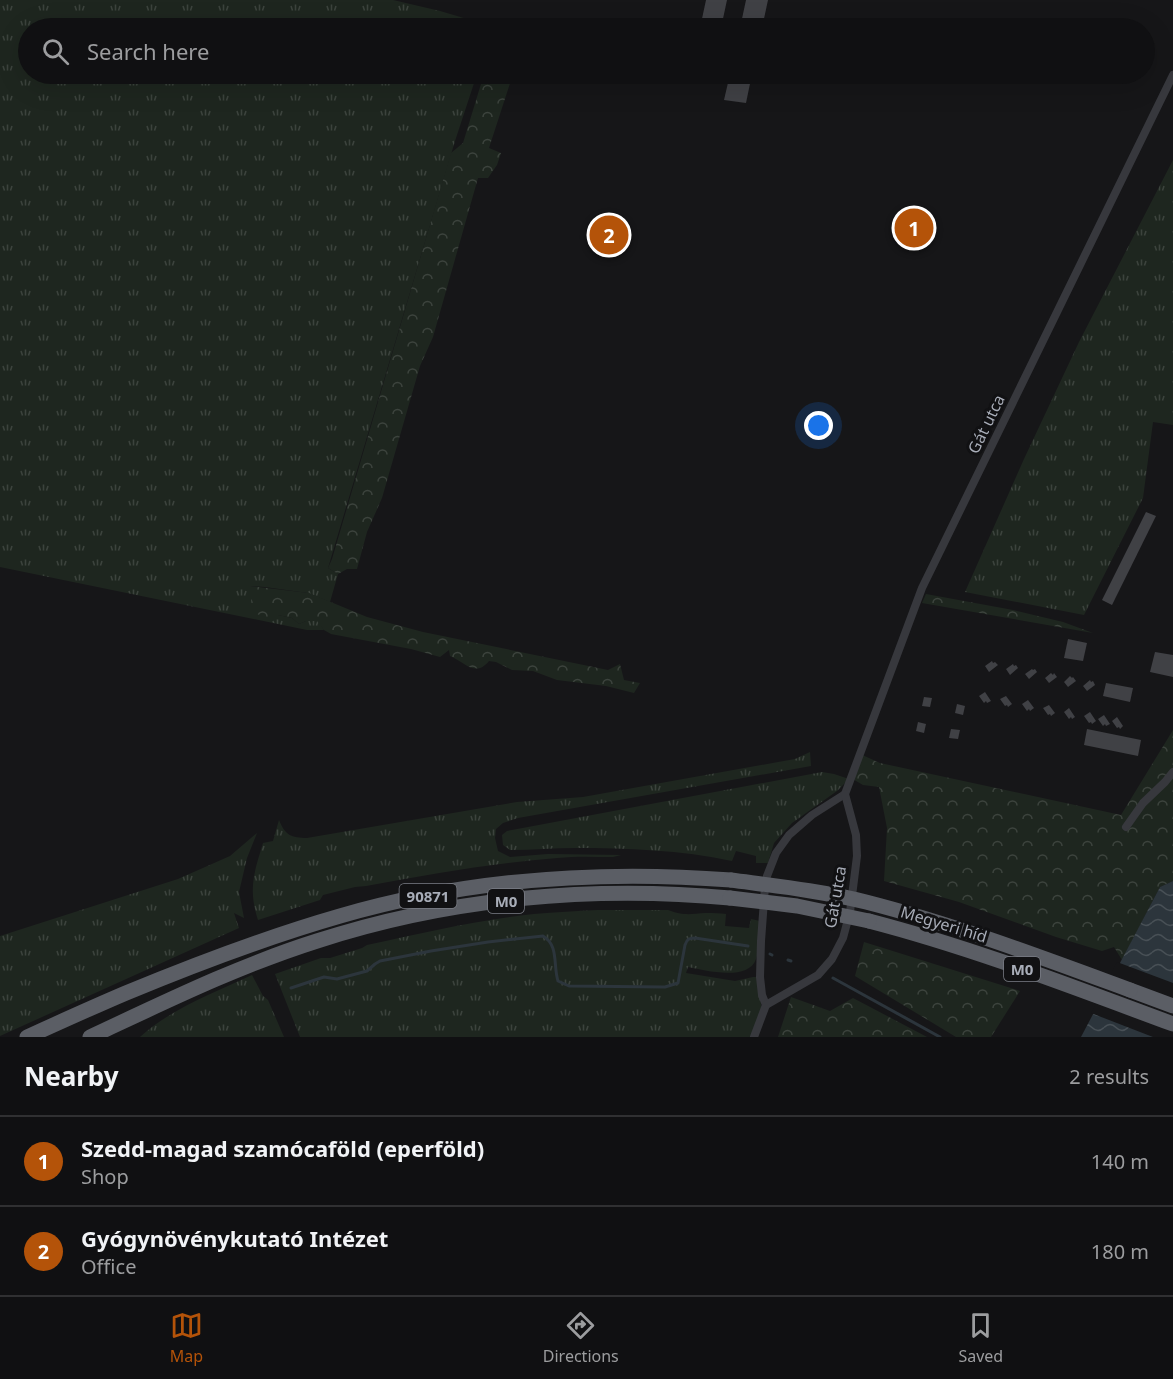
<!DOCTYPE html>
<meta charset="utf-8">
<style>
:root{--surface:#101012;--page:#1e1e20;--text:#f1f3f6;--muted:#9c9d9f;--line:#303032;--accent:#b45309}
body{margin:0;font-family:"Noto Sans",sans-serif;background:var(--page);color:var(--text)}
.you{position:absolute;left:819px;top:426px;width:21px;height:21px;margin:-15px;border:4px solid #fff;border-radius:50%;background:#1a73e8;box-shadow:0 0 0 9px #1a73e833}
.badge{display:grid;place-items:center;width:39px;height:39px;border-radius:50%;background:var(--accent);color:#fff;font-size:20px;font-weight:700}
.pin{position:absolute;translate:-50% -50%;border:3px solid #fff;box-shadow:0 2px 6px #0006}
.list{margin:0;padding:0;list-style:none}
h2{display:flex;justify-content:space-between;align-items:center;height:78px;margin:0;padding:0 24px;font-size:26px}
h2 small{font-size:20px;font-weight:400;color:var(--muted)}
.list li{display:grid;grid-template-columns:39px 1fr auto;gap:18px;align-items:center;box-sizing:border-box;height:90px;padding:0 24px;border-top:2px solid var(--line)}
.list b{display:block;font-size:22px;white-space:nowrap}
.list p{margin:0;font-size:20px;white-space:nowrap;color:var(--muted)}
.list em{font-size:20px;font-style:normal;color:var(--muted)}
.icon{flex:none;width:33px;height:33px;fill:none;stroke:currentColor;stroke-width:2;stroke-linecap:round;stroke-linejoin:round}
.map{position:relative;flex:none;width:1173px;height:1037px;overflow:hidden}
.search{position:absolute;background:var(--surface);box-shadow:0 6px 24px #0002;left:18px;right:18px;top:18px;height:66px;display:flex;align-items:center;gap:15px;box-sizing:border-box;padding:0 21px;border-radius:33px;color:var(--muted);font-size:22px}
.sheet{height:258px;background:var(--surface)}
nav{display:flex;justify-content:space-around;align-items:center;box-sizing:border-box;height:84px;border-top:2px solid var(--line);background:var(--surface);font-size:16px;color:var(--muted)}
nav a{display:grid;justify-items:center;gap:3px}
nav .on{color:var(--accent)}
.map>svg:first-child{display:block}
.grass{fill:url(#grass-tufts)}
.forest{fill:url(#forest-crowns)}
.water{fill:url(#water-waves)}
.pier{fill:#161618}
.lines{fill:none;stroke-linecap:round;stroke-linejoin:round}
.stream{stroke:#2c353c;stroke-width:3}
.building{fill:#404145}
.minor{stroke:#37383d;stroke-width:8}
.trunk{stroke:#5b5e65;stroke-width:15}
.trunk-bridge{stroke:#5b5e65;stroke-width:15}
.labels{text-anchor:middle;dominant-baseline:central;stroke-width:6;stroke-linejoin:round;paint-order:stroke}
.shield{fill:#111113;stroke:#7b7e86;stroke-width:1.5}
.shield-label{font-size:15px;font-weight:bold;fill:#a8adb8}
.street-label{font-size:16px;fill:#a8adb8;stroke:#111113}
</style>
<div class="map">
<svg width="1173" height="1037" viewBox="0 0 1173 1037">
<defs>
<pattern id="grass-tufts" width="24" height="20" patternUnits="userSpaceOnUse" patternTransform="scale(1.5)"><rect width="24" height="20" fill="#1e261f"/><path d="M3 7l-1-3M5 7V3M7 7l1-3M15 17l-1-3M17 17v-4M19 17l1-3" fill="none" stroke="#3c433d"/></pattern>
<pattern id="forest-crowns" width="20" height="18" patternUnits="userSpaceOnUse" patternTransform="scale(1.5)"><rect width="20" height="18" fill="#1e261f"/><path d="M2 6a3 3 0 1 1 6 0M12 15a3 3 0 1 1 6 0" fill="none" stroke="#3c433d"/></pattern>
<pattern id="water-waves" width="16" height="10" patternUnits="userSpaceOnUse" patternTransform="scale(1.5)"><rect width="16" height="10" fill="#2c353c"/><path d="M0 5q4-4 8 0t8 0" fill="none" stroke="#485056"/></pattern>
</defs>
<rect width="100%" height="100%" fill="#161618"/>
<g class="grass">
<polygon points="0,0 393,0 440,11 494,27 493,28 28,28 28,74 477,74 455,141 328,568 338,574 330,602 308,593 265,587 250,586 278,615 292,618 299,624 306,621 318,621 324,630 307,630 0,567"/>
<polygon points="1173,160 1173,425 1153,422 1143,498 1084,615 965,592 1024,459 1079,342"/>
<path d="M810 752 811 766 518 818 503 823 496 829 495 838 498 851 510 857 548 854 621 855 613 857C594 857 576 856 557 858 493 863 429 874 366 886L355 887 323 895 320 900 258 920C248 889 254 873 263 843L273 841 279 820C285 835 291 838 307 838L517 802 583 797 795 759Z"/>
<path d="M822 772 834 774 849 779 837 791 792 823 774 843 768 863H756V856L736 851 732 861C681 850 628 848 575 848 554 848 532 850 510 850L503 845 502 835 507 831Z"/>
<polygon points="257,833 247,858 239,892 244,918 234,913 239,928 0,1036 0,936 178,879 230,856"/>
<path d="M598 910H668C683 916 691 914 706 913 713 913 719 913 726 914L725 926 749 928 751 919 760 921C759 933 760 948 756 959 748 982 704 970 688 967L686 973 735 981 753 977H757L762 1011 752 1037H300L275 974 321 958H330L362 948 367 945C422 933 478 920 534 914 556 912 577 911 598 910Z"/>
<path d="M252 975 263 996 268 1000 284 1037H140C172 1008 214 993 252 975Z"/>
</g>
<g class="forest">
<polygon points="484,74 513,74 489,148 501,153 497,165 488,178 478,178 433,337 420,366 382,498 367,532 357,569 347,569 338,574 328,568 332,559 451,153 463,143"/>
<path d="M250 586 309 593 367 617 423 632 608 670 620 664 624 680 640 683 634 693 606 686 557 680 533 671 512 670 496 662 489 661C475 678 465 662 450 656L449 650 440 657 411 649 331 634 324 630 317 621H306L299 624 292 618 278 615 271 620 252 612Z"/>
<polygon points="926,594 1013,610 1063,622 1093,633 922,603"/>
<polygon points="1173,730 1173,881 1160,887 1122,960 1114,947 1102,951 1056,937 959,902 884,881 887,828 879,787 863,785 851,778 860,754 880,763 1121,815"/>
<polygon points="864,942 1020,991 991,1037 956,1037 855,976"/>
<polygon points="791,997 830,1011 853,998 927,1037 778,1037"/>
</g>
<polygon class="water" points="1173,881 1173,1037 1081,1037 1160,887"/>
<polygon class="pier" points="1117,962 1173,983 1173,1037 1153,1037 1091,1013"/>
<g class="lines">
<g class="stream">
<polyline points="770,954 772,955"/>
<polyline points="788,960 791,961"/>
<polyline points="833,978 940,1037"/>
<path d="M291 988 324 977 337 979 367 971 375 964 380 961 431 951 488 942 543 936C559 945 553 966 558 981L569 986 665 987 678 983 685 945C687 939 689 938 695 938L748 946"/>
</g>
</g>
<g class="building">
<polygon points="706,0 727,0 721,28 700,28"/>
<polygon points="746,0 768,0 762,28 740,28"/>
<polygon points="730,74 752,74 746,103 724,100"/>
<polygon points="1146,512 1156,516 1112,605 1102,600"/>
<polygon points="1068,639 1087,643 1083,661 1064,658"/>
<polygon points="1155,652 1173,655 1173,677 1150,672"/>
<polygon points="992,661 993,663 995,662 998,665 989,672 985,666"/>
<polygon points="1013,664 1014,666 1016,665 1018,668 1010,675 1006,669"/>
<polygon points="1032,669 1033,670 1035,669 1037,672 1029,679 1025,674"/>
<polygon points="1051,673 1053,675 1054,673 1057,677 1049,683 1045,678"/>
<polygon points="1070,676 1072,678 1073,677 1076,681 1068,687 1064,682"/>
<polygon points="1090,680 1091,682 1093,681 1095,685 1087,691 1083,686"/>
<polygon points="1106,683 1133,688 1130,702 1103,696"/>
<polygon points="985,692 991,701 987,703 986,701 984,703 979,696"/>
<polygon points="1006,696 1012,704 1008,707 1007,705 1005,706 1000,699"/>
<polygon points="924,697 932,698 930,707 922,706"/>
<polygon points="1028,700 1034,708 1030,711 1029,709 1027,711 1022,704"/>
<polygon points="957,704 965,706 963,715 955,713"/>
<polygon points="1049,705 1055,713 1051,716 1050,714 1048,715 1043,708"/>
<polygon points="1069,708 1075,717 1072,719 1071,717 1069,719 1064,712"/>
<polygon points="1090,712 1096,721 1092,724 1091,722 1089,723 1084,716"/>
<polygon points="1104,715 1110,724 1106,726 1105,724 1103,726 1098,719"/>
<polygon points="1117,717 1123,726 1120,729 1119,727 1117,728 1112,721"/>
<polygon points="918,722 926,724 924,733 916,731"/>
<polygon points="951,729 960,730 958,739 949,738"/>
<polygon points="1087,729 1141,740 1138,756 1084,745"/>
</g>
<g class="lines">
<g class="minor">
<polyline points="1126,827 1143,803 1165,782 1173,772"/>
<polyline points="766,1005 762,995 760,977 761,941 765,887 767,876 776,853 789,835 812,815 845,794 922,588 1173,75"/>
<polyline points="754,1037 766,1005 818,975 832,959 843,938 850,912 857,856 856,835 845,794"/>
</g>
<g class="trunk">
<path d="M869 921C973 948 1073 987 1173 1024"/>
<polyline points="1130,990 1173,1006"/>
<path d="M27 1037C60 1022 93 1007 126 993 196 964 267 937 340 916 467 879 600 870 731 880"/>
<path d="M90 1037C165 1002 238 966 317 941 449 898 592 885 730 898"/>
</g>
<g class="trunk-bridge">
<path d="M731 880C776 886 822 891 866 902 956 925 1043 958 1130 990"/>
<polyline points="730,898 797,906 869,921"/>
</g>
</g>
<g class="labels">
<g class="shield">
<rect x="399.5" y="884" width="57" height="24" rx="4.5"/>
<rect x="488" y="889" width="36" height="24" rx="4.5"/>
<rect x="1004" y="957" width="36" height="24" rx="4.5"/>
</g>
<g class="shield-label">
<text x="428" y="896">90871</text>
<text x="506" y="901">M0</text>
<text x="1022" y="969">M0</text>
</g>
<g class="street-label">
<text transform="translate(986 424) rotate(-64)">Gát utca</text>
<text transform="translate(835 897) rotate(-80)">Gát utca</text>
<text transform="translate(944 924) rotate(17)">Megyeri híd</text>
</g>
</g>
</svg>
<div class="you"></div>
<div class="pin badge" style="left:914px;top:228px">1</div>
<div class="pin badge" style="left:609px;top:235px">2</div>
<div class="search"><svg class="icon" aria-label="search" viewBox="0 0 24 24"><circle cx="10" cy="10" r="6"/><path d="M15 15l6 6"/></svg>Search here</div>
</div>
<section class="sheet">
<h2>Nearby<small>2 results</small></h2>
<ul class="list">
<li><span class="badge">1</span><div><b>Szedd-magad szamócaföld (eperföld)</b><p>Shop</p></div><em>140 m</em></li>
<li><span class="badge">2</span><div><b>Gyógynövénykutató Intézet</b><p>Office</p></div><em>180 m</em></li>
</ul>
</section>
<nav>
<a class="on"><svg class="icon" aria-label="map" viewBox="0 0 24 24"><path d="M3 6l6-2 6 2 6-2v14l-6 2-6-2-6 2zM9 4v14M15 6v14"/></svg>Map</a>
<a><svg class="icon" aria-label="directions" viewBox="0 0 24 24"><path d="M12 3l9 9-9 9-9-9zM9 14v-3h6M13 9l2 2-2 2"/></svg>Directions</a>
<a><svg class="icon" aria-label="saved" viewBox="0 0 24 24"><path d="M7 4h10v16l-5-4-5 4z"/></svg>Saved</a>
</nav>
